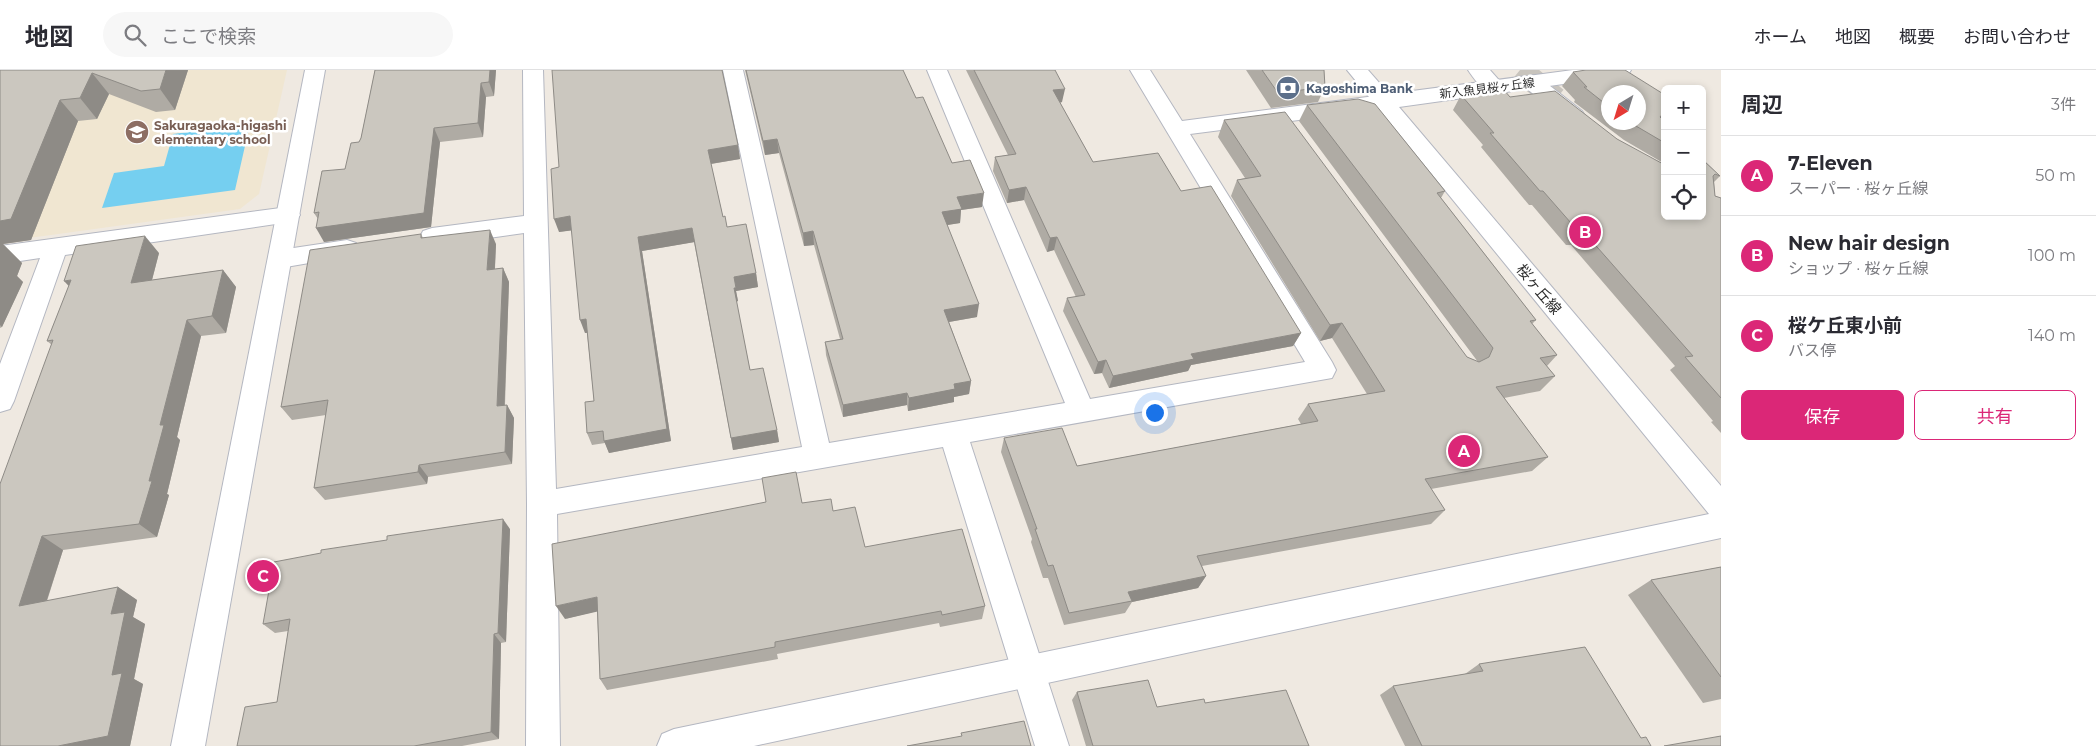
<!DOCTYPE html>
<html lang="ja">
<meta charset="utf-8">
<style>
:root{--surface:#fff;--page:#f7f7f7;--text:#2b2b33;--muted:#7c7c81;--line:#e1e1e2;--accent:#db2777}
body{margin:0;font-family:Montserrat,"Noto Sans JP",sans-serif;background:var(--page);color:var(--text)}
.controls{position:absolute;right:15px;top:15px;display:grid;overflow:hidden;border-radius:8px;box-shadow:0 2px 8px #0003}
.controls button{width:45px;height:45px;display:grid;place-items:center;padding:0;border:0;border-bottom:1px solid var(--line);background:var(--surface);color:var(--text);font:25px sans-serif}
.compass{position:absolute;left:1601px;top:15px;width:45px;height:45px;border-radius:50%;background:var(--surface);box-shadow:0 2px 8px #0003;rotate:218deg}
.you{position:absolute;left:1154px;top:342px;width:18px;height:18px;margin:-12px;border:4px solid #fff;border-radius:50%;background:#1a73e8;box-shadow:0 0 0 8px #1a73e833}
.badge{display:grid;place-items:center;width:32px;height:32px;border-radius:50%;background:var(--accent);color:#fff;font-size:16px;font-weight:700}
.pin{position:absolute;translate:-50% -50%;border:2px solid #fff;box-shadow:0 1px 5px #0006}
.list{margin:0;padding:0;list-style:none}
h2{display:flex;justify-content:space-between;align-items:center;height:65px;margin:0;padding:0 20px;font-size:21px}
h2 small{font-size:16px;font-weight:400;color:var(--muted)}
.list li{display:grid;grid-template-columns:32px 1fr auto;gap:15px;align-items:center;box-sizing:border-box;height:80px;padding:0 20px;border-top:1px solid var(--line)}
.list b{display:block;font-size:19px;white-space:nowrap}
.list p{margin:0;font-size:16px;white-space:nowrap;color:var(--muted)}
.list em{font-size:16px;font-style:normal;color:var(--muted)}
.actions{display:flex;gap:10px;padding:15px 20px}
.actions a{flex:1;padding:11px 0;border:1px solid var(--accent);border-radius:8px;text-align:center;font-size:18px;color:var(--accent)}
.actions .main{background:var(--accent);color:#fff}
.icon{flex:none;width:28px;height:28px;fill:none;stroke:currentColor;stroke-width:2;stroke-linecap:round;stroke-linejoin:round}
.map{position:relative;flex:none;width:1721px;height:676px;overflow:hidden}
header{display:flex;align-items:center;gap:30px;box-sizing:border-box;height:70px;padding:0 25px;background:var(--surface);border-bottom:1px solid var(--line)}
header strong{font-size:24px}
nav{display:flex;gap:28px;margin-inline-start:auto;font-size:18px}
.search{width:350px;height:45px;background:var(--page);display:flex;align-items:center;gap:12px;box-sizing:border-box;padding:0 18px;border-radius:28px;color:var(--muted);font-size:19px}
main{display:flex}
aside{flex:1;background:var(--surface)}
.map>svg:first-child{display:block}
.education{fill:#f0e6d1}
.water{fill:#75cff0}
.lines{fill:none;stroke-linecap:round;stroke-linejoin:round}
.secondary-tunnel{stroke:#c8c4bd;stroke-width:24;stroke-dasharray:24 12;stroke-linecap:butt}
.street-casing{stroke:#b4b7c1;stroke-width:2}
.secondary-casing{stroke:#b4b7c1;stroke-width:2}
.street{fill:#fff;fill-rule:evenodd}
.secondary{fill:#fff;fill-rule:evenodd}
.wall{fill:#afaba4;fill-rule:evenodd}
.shaded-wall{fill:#8e8b86}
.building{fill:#cbc7bf;stroke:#8e8b86}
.labels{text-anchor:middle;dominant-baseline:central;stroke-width:5;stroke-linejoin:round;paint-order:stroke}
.far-service-label{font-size:12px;font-weight:bold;fill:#4e5e75;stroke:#fff;text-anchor:start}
.far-street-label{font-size:12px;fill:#2e2e2e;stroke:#fff}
.far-education-label{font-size:12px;font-weight:bold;fill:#785e54;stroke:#fff;text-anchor:start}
.street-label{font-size:15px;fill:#2e2e2e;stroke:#fff}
</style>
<header>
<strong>地図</strong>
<div class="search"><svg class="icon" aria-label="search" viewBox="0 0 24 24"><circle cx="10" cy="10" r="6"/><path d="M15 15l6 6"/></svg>ここで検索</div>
<nav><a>ホーム</a><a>地図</a><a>概要</a><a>お問い合わせ</a></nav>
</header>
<main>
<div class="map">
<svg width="1721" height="676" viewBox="0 0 1721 676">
<rect width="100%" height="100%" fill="#efe9e1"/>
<polygon class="education" points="0,0 287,0 259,124 240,139 0,172"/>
<polygon class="water" points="250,54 235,120 102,138 114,103 164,96 173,64"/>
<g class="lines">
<polyline class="secondary-tunnel" points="1520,0 1556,29"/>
<g class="street-casing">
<g id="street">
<polygon points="523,0 543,0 556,419 802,377 723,0 743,0 829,373 1065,333 927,0 947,0 1090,329 1305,292 1130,0 1150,0 1182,51 1383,25 1391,27 1394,32 1391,37 1383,39 1190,64 1332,292 1336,300 1332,308 970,372 1069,676 1035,676 943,377 557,444 560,676 526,676 527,434 524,163 432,176 423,173 420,167 423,161 432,158 524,146"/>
<path d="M1468 0H1490L1505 17 1501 22C1486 26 1476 12 1468 0Z"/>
<polygon points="1533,6 1540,8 1582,41 1585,46 1582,51 1574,53 1566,51 1526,18 1523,13 1526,8"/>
<polygon points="288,137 296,139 300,145 296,151 65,185 14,331 10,339 0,342 0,294 40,188 0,194 0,176"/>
<polygon points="347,170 356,173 359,179 356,185 280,198 271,195 268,189 271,183 280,180"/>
</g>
</g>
<g class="secondary-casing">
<g id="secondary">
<polygon points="305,0 325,0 205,676 171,676"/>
<polygon points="1347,0 1368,0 1389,24 1573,0 1631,0 1628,5 1621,6 1399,37 1721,416 1721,468 754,676 657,676 662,664 674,659 1709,444"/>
</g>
</g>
<use href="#street" class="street"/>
<use href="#secondary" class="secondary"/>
</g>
<g class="wall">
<polygon points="0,0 188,0 175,40 156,42 109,24 97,49 78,51 31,170 3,174 22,193 17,206 23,212 2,257 0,258"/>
<polygon points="375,0 496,0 494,26 486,27 483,67 440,72 431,157 324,172 318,149 314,143 345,99 361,68"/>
<polygon points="745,0 903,0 916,28 952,93 982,137 961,140 960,153 947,155 977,247 949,252 971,311 969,324 954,327 954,332 908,341 907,335 843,347 826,285 825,272 840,269 814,175 804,176 779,83 765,85"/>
<polygon points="966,0 1055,0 1062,32 1060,33 1093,92 1181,121 1301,263 1293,276 1191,295 1188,301 1109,318 1102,303 1094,304 1063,241 1067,228 1076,227 1054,180 1047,182 1024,130 1007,133 993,101 995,87 1008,85"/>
<polygon points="1246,0 1324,0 1325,17 1318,32 1271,38"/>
<path d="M1573 2 1660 47 1665 52V94L1624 70 1574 32 1575 30 1562 16ZM1608 22 1638 52H1608Z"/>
<polygon points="1461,25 1510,27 1665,146 1702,89 1720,106 1714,112 1715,126 1721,128 1721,363 1711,352 1713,351 1670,300 1675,296 1571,175 1566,175 1532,135 1529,135 1481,77 1483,75 1453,40"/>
<polygon points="1307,35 1445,121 1441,128 1536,250 1532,254 1557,285 1547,296 1555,306 1540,321 1504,328 1548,387 1532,401 1431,419 1445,440 1431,454 1202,496 1206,506 1198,518 1132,532 1125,543 1064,555 1048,508 1043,508 1031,472 1032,469 1001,382 1004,368 1077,396 1301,354 1298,349 1308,334 1367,324 1332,268 1320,271 1231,126 1237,110 1245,108 1218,67 1224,50 1467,287 1478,292 1299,51"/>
<polygon points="738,75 740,89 711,94 723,147 727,157 756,203 758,217 736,221 738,231 736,231 750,300 777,360 779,372 733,380 694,172 642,181 671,371 609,383 605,373 592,375 587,363 594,331 587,263 585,263 572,160 559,162 559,97"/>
<polygon points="421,164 423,168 496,174 495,199 503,198 509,212 505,335 507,335 514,348 512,394 428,407 427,414 325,430 314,418 326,345 292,350 281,337"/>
<polygon points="159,183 152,210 223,200 236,217 226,263 201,266 177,367 180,370 167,424 169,425 157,467 63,480 47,531 118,517 137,530 133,547 145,554 134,609 143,614 130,676 0,676 52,275 47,271 69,216"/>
<polygon points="802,433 833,441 865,477 985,536 982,549 940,557 939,553 777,584 778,589 607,620 600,609 597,541 565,549"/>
<polygon points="510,459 506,572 501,573 499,669 462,676 237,676 277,632 288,561 275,563 263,554"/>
<polygon points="1721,497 1721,629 1703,633 1628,525 1651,510"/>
<polygon points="1479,594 1641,668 1651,676 1405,676 1380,625 1393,616 1465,604"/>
<polygon points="1077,622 1157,637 1205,633 1309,676 1086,676 1072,630"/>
</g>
<g class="shaded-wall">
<polygon points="166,0 188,0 175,40 160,19"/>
<polygon points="490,0 496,0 494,26 489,12"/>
<polygon points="92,3 109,24 97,49 80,28"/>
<polygon points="481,13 486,27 483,67 478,53"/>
<polygon points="1065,19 1062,32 1050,34 1053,20"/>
<polygon points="60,30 78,51 31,170 3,174 22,193 17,206 23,212 2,257 0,255 0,151"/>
<polygon points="434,58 440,72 431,157 324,172 316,158"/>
<polygon points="777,69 779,83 765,85 763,71"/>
<polygon points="738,75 740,89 710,94 708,80"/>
<polygon points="1026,117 1024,130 1007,133 1009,120"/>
<polygon points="984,123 982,137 961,140 960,153 941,156 942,142 957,127"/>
<polygon points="570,146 575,160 559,162 554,149"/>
<polygon points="692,158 695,172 642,181 671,371 609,383 604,371 638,167"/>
<polygon points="490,160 496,174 494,214 487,200"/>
<polygon points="813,161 814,175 804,176 803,163"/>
<polygon points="145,166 159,183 147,229 131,213"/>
<polygon points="1057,167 1054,180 1047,182 1050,168"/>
<polygon points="503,198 509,212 504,349 497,336"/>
<polygon points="223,200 236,217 226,263 212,246"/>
<polygon points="756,203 758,217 736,221 738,231 736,232 734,218 734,207"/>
<polygon points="71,210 80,228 64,211"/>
<polygon points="979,234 977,247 943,253 944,240"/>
<polygon points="586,249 591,262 585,263 580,250"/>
<polygon points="187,250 201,266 177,367 180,370 167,424 169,425 157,467 139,454 149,411 160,355"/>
<polygon points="1342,253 1332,268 1320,271 1330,255"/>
<polygon points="1301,263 1293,276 1191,295 1188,301 1109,318 1113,306 1191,284"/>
<polygon points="1106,290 1102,303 1094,304 1098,292"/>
<polygon points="971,311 969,324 954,327 954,332 908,341 909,328 954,314"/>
<polygon points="907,323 907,335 843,347 843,335"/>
<polygon points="507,335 514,348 512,394 505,382"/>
<polygon points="777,360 779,372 733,380 731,368"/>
<polygon points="419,395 428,407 427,414 418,402"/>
<polygon points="503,449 510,459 506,572 498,563"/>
<polygon points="42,466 63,480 41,548 19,536"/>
<polygon points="1206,506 1198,518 1132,532 1128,522"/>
<polygon points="118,517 137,530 133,547 145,554 134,609 143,614 130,676 58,676 112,605 111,544"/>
<polygon points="597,527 604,540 565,549 556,536"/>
<polygon points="494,564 501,573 499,669 491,662"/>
</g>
<g class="building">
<polygon points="0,0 166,0 160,19 141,21 92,3 80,28 60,30 11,149 0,151"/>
<polygon points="375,0 490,0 489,12 481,13 478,53 434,58 424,143 316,158 319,142 314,143 322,101 345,99 351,73 359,72 361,68"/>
<polygon points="552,0 722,0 738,75 708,80 723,147 725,146 727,157 746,154 756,203 734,207 736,218 734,218 750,300 763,298 777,360 731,368 692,158 638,167 667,359 604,371 603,361 587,363 585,332 594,331 586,249 580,250 570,146 554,149 551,99 559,97"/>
<polygon points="746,0 903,0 916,28 923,27 952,93 970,90 984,123 957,127 962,139 942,142 979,234 944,240 971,311 954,314 955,319 909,328 907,323 843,335 825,272 843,269 813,161 803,163 777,69 763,71"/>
<polygon points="974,0 1055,0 1065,19 1053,20 1093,92 1158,83 1181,121 1211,116 1301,263 1191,284 1194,289 1113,306 1106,290 1098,292 1067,228 1085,225 1057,167 1050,168 1026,117 1009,120 995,87 1016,84"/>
<polygon points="1262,0 1324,0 1325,17 1278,23"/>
<polygon points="1586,0 1625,0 1665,25 1665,41 1660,47 1665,52 1665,73 1636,56 1631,52 1638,52 1638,22 1608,22 1608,36 1584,17 1587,17 1573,2"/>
<polygon points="1504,20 1510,27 1555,21 1617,69 1665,95 1665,146 1702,146 1702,89 1720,106 1715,104 1713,106 1715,126 1721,128 1721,328 1685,287 1693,286 1583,161 1578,161 1543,121 1540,121 1490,63 1494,63 1461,25"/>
<polygon points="1358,29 1375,34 1445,121 1437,123 1536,250 1530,251 1557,285 1540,288 1555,306 1496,317 1548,387 1425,409 1445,440 1197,486 1206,506 1128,522 1132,531 1069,543 1053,495 1048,496 1035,459 1037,459 1004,368 1062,358 1077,396 1318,351 1308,334 1385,321 1342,253 1330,255 1237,110 1261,106 1224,50 1285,42 1467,287 1479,292 1489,287 1493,278 1307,35"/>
<polygon points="490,160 487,200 503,198 497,336 507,335 505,382 419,395 418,402 314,418 328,330 281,337 310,180 421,164 421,168"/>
<polygon points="145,166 131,213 223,200 212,246 187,250 160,355 164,355 149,411 152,411 139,454 42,466 19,536 118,517 111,544 125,542 112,605 122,603 108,666 58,676 0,676 0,414 53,270 47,271 71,210 64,211 76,176"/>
<polygon points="796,402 802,433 831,429 833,441 855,437 865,477 962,459 985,536 942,545 941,541 775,572 775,577 600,609 597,527 556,536 552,474 766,432 762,408"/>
<polygon points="503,449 498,563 494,564 491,662 414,676 237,676 245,637 277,632 290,549 263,554 274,492 321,483 321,480 387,470 387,466"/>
<polygon points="1721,497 1721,607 1651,510"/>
<polygon points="1585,577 1641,668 1646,667 1651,676 1422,676 1393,616 1483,601 1479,594"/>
<polygon points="1148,610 1157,637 1204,629 1205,633 1286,620 1309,676 1093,676 1077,622"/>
<polygon points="1024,651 1031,676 907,676 962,666 961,663"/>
<polygon points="1721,666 1721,676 1664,676"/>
</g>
<defs>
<g id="bank-disc" transform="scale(1.25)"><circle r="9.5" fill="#5c6f8a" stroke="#fff"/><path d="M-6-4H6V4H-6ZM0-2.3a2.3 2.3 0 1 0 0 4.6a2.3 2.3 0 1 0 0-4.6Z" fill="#fff"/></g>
<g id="school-disc" transform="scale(1.25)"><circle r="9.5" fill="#8d6e63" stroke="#fff"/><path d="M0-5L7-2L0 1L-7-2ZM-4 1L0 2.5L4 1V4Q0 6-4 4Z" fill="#fff"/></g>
</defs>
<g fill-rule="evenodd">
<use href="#bank-disc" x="1288" y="18"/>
<use href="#school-disc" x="137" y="62"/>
</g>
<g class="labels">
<g class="far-service-label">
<text x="1306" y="18">Kagoshima Bank</text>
</g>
<g class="far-street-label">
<text transform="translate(1487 18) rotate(-7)">新入魚見桜ヶ丘線</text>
</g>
<g class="far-education-label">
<text x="154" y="55">Sakuragaoka-higashi<tspan x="154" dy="14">elementary school</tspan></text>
</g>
<g class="street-label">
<text transform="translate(1539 219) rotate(50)">桜ヶ丘線</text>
</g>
</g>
</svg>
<div class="controls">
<button>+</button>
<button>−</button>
<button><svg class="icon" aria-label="locate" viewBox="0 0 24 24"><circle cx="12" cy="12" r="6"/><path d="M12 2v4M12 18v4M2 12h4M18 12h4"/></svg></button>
</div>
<svg class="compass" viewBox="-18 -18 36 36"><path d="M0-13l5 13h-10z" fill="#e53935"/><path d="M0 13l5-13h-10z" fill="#7c7c81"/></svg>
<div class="you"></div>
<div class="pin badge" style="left:1464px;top:381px">A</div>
<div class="pin badge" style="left:1585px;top:162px">B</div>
<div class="pin badge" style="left:263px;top:506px">C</div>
</div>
<aside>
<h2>周辺<small>3件</small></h2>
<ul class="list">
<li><span class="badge">A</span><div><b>7-Eleven</b><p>スーパー · 桜ヶ丘線</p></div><em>50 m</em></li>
<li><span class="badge">B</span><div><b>New hair design</b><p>ショップ · 桜ヶ丘線</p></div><em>100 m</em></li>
<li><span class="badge">C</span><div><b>桜ケ丘東小前</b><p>バス停</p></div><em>140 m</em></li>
</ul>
<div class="actions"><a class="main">保存</a><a>共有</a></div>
</aside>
</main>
